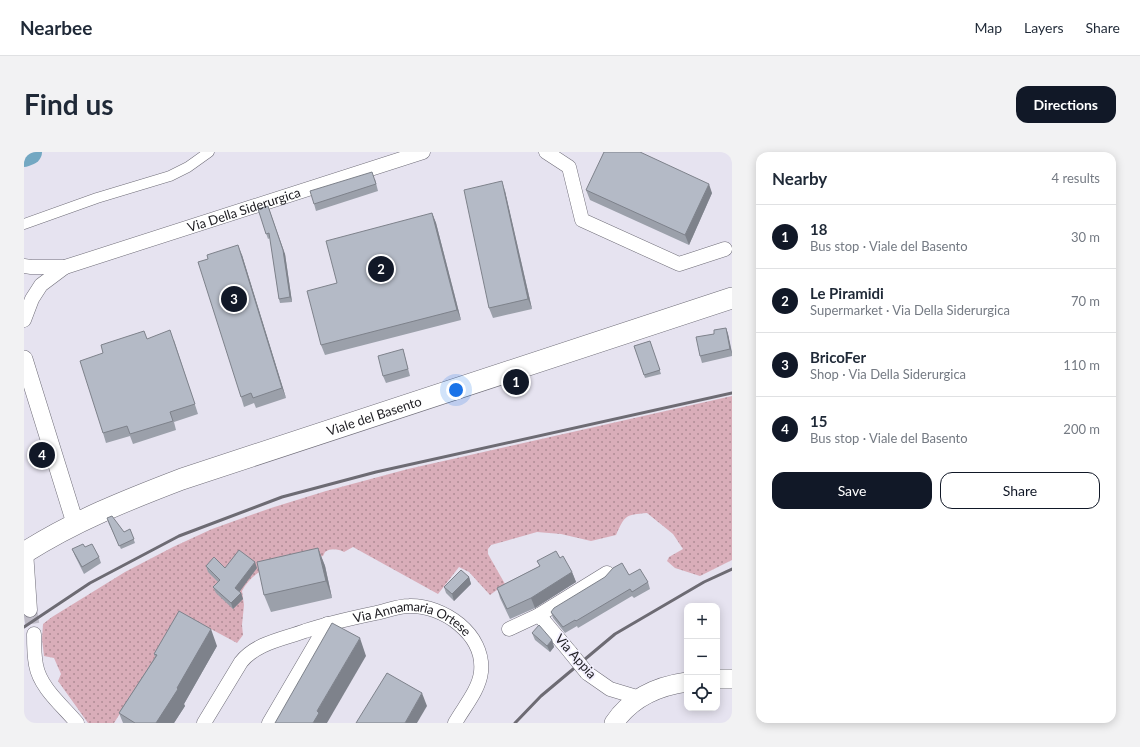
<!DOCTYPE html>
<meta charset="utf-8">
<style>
:root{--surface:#fff;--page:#f2f2f3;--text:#1f2937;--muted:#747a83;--line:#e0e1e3;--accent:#111827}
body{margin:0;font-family:Lato,sans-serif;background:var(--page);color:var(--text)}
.controls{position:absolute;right:12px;bottom:12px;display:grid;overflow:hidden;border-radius:8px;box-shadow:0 2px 10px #0003}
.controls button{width:36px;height:36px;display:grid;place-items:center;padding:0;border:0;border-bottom:1px solid var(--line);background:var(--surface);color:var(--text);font:20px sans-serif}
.you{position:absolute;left:432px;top:238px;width:14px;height:14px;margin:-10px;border:3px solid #fff;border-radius:50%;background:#1a73e8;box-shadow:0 0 0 6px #1a73e833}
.badge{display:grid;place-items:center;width:26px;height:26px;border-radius:50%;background:var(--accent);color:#fff;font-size:13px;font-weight:700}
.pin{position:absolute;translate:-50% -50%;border:2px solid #fff;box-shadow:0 1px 4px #0006}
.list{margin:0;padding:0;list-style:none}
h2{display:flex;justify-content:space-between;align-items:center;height:52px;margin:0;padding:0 16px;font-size:17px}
h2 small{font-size:13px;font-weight:400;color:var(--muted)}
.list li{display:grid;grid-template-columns:26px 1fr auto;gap:12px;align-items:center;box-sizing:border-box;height:64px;padding:0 16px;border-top:1px solid var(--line)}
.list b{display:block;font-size:15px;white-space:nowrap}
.list p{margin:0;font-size:13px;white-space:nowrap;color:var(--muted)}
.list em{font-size:13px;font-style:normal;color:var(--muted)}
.actions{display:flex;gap:8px;padding:12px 16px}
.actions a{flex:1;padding:9px 0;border:1px solid var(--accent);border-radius:12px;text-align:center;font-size:14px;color:var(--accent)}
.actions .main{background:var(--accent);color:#fff}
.icon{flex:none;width:22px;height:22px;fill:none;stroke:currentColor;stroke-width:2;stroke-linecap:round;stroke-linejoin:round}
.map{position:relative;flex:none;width:708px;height:571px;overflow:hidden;border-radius:12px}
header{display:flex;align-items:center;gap:24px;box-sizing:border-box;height:56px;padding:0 20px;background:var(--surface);border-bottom:1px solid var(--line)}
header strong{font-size:19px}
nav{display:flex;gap:22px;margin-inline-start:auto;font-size:14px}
.intro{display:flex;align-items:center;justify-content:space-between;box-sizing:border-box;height:96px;padding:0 24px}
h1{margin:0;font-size:28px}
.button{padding:10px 18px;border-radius:12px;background:var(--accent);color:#fff;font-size:14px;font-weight:700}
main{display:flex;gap:24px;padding:0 24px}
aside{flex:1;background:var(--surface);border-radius:12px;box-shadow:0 2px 10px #0003}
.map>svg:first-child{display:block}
.grass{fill:url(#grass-dots)}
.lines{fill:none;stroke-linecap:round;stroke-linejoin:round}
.river{stroke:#73a8c2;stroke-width:26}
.minor-tunnel{stroke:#bfbcc7;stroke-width:14;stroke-dasharray:14 7;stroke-linecap:butt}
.pedestrian-casing{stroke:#6f6d78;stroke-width:11}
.minor-casing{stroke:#6f6d78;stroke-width:15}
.tertiary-casing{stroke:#6f6d78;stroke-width:18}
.secondary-casing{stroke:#6f6d78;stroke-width:20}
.primary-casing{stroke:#6f6d78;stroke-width:22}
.pedestrian{stroke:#fff;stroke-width:10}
.minor{stroke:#fff;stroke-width:14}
.tertiary{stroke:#fff;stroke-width:17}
.secondary{stroke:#fff;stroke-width:19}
.primary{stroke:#fff;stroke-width:21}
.rail{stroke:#6d6b73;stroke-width:3}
.minor-bridge-casing{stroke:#6f6d78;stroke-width:15;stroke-linecap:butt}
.minor-bridge{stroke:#fff;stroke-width:14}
.wall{fill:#9ba0aa}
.shaded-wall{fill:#7e828b}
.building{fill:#b4bac6;stroke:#7e828b}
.labels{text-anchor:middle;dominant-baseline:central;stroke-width:3.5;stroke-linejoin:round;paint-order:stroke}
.street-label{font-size:13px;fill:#212025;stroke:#f3f0fe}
</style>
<header>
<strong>Nearbee</strong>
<nav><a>Map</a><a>Layers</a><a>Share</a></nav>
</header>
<div class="intro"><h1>Find us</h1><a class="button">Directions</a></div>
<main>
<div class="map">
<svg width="708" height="571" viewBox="0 0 708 571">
<defs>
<pattern id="grass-dots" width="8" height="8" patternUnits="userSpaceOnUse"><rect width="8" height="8" fill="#d9adb9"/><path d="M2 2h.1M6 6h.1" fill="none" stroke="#b08c96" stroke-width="1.8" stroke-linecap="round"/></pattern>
</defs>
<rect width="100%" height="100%" fill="#e6e3f0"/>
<path class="grass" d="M708 244V408L676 424 651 416 643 409 645 405 659 397 649 382 623 361C601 363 601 363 592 383L567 389 537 382 513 380 467 393 464 397V402L481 432 466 443 445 420 435 415 414 442 329 395 320 400C314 397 307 396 301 400L299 404C269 409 234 409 218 439L220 453 218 473 219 483 213 491 159 462 90 571H64L34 529 37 522 30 506 20 504 18 487 19 472 28 465 101 420 149 395 188 377 247 356 302 339 384 317Z"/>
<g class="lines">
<polyline class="river" points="0,2 5,0"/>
<polyline class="minor-tunnel" points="6,458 10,482"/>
<g class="pedestrian-casing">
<polyline id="pedestrian" points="0,72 73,46 146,24 164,15 185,0"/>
</g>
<g class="minor-casing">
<g id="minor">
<polyline points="522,0 545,15 558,68 655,112 701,97"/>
<path id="s1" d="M0 114 7 115H41L399 0"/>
<polyline points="0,168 8,147 17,133 41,115"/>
<polyline points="2,399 6,458"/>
<polyline points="515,463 583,421"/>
<polyline points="485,477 515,463 546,500"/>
<path d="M10 482C10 492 10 503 12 513 16 536 39 554 53 571"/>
<polyline points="563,521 586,537 616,546"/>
<path id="s2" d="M180 571 217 510C232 491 259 487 281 479 305 471 328 466 352 461 362 459 374 454 385 454 419 453 461 482 457 520 455 538 440 555 431 571"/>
<polyline points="245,571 303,472"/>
</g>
</g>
<g class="tertiary-casing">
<polyline id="tertiary" points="0,207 51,371"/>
</g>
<g class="secondary-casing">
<g id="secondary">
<polyline points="693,527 708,527"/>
<path d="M590 571C607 546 634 534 663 530"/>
</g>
</g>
<g class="primary-casing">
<g id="primary">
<path id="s3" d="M0 401C50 369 103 348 158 327L708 146"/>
</g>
</g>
<use href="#pedestrian" class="pedestrian"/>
<use href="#minor" class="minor"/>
<use href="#tertiary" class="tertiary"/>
<use href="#secondary" class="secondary"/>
<use href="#primary" class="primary"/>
<g class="rail">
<polyline points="0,475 66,431 155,384 258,345 352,320 708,241"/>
<polyline points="491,571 517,544 591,482 680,430 708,417"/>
</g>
<g class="minor-bridge-casing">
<polyline id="minor-bridge" points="546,500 563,521"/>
</g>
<use href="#minor-bridge" class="minor-bridge"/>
</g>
<g class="wall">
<polygon points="351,27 354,39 292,59 290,52"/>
<polygon points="562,38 688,41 665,93 566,48"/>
<polygon points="481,39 508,157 469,166 465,156"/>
<polygon points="234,57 261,102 268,150 256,151 255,147 246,86 244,87"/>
<polygon points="408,61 412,71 437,168 301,203 297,193 313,131"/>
<polygon points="218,103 262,246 232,256 230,251 220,255 217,245"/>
<polygon points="702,176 704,182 708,200 708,204 678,211 676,204 690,182"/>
<polygon points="123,187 150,188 174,262 150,270 152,278 109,292 106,284 82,291 79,281"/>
<polygon points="626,189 637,222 621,226 610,194"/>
<polygon points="379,197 386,224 362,231 359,224"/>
<polygon points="84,370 100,380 106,377 111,391 97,397"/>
<polygon points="61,395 75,405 77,411 60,422 51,404 48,397"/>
<polygon points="294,396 301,414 308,446 247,460 240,443"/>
<polygon points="536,406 548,420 552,430 511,456 486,467 476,446 473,436 516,414 513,409"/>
<polygon points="182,414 201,416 233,416 215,439 217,441 219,447 209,457 192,441 189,435 194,430 184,420"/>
<polygon points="605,423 624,430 626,437 610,446 608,444 554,476 553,474 541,481 529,466 527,460"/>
<polygon points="445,425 447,432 430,449 422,441 420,435"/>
<polygon points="508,481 528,488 530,495 526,500 511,488"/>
<polygon points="193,494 160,552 161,554 150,571 99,571 95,561 131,505 130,502"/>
</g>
<g class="shaded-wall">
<polygon points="478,29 481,39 508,157 504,147"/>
<polygon points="685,32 688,41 665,93 661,83"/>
<polygon points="244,54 261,102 268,150 266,145"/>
<polygon points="408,61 412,71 437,168 433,158"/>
<polygon points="214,93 218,103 262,246 258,236"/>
<polygon points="702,176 704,182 708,202 706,197"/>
<polygon points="294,396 301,414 308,446 302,429"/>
<polygon points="231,410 233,416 214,442 211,436"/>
<polygon points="548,420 552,430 511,456 507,446"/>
<polygon points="445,425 447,432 430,449 428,442"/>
<polygon points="217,441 219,447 209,457 207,451"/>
<polygon points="187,477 193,494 160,552 161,554 150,571 132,571"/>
<polygon points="336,486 342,504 303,571 289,571 293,559"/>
<polygon points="528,488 530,495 526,500 523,494"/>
<polygon points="398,541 403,554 393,571 381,571"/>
</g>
<g class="building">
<polygon points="580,0 616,0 685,32 661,83 562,38"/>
<polygon points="348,20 352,32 290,52 286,39"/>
<polygon points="478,29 504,147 465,156 440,38"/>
<polygon points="244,54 259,98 266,145 255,147 245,81 242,82 234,57"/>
<polygon points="408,61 433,158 297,193 283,139 313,131 302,89"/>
<polygon points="214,93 258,236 229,246 227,241 217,245 174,110 184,107 183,103"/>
<polygon points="702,176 706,197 676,204 672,185 690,182 690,178"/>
<polygon points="146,178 171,252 146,260 149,269 106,282 103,274 79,281 56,209 79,201 77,193 120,179 123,187"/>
<polygon points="626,189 636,218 620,223 610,194"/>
<polygon points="379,197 384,217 359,224 354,204"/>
<polygon points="88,364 100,380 106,377 110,387 95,394 83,366"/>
<polygon points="59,392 61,395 68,392 75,405 58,415 48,397"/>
<polygon points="294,396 302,429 240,443 233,410"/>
<polygon points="215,398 231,410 211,436 217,441 207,451 189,435 196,428 182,414 190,405 201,416"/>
<polygon points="532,399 536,406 539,404 548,420 507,446 483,457 473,436 516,414 513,409"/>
<polygon points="598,411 605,423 616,417 624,430 608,440 606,437 552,469 551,468 539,475 527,460 530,456 581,425 589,416"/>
<polygon points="437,418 445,425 428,442 420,435"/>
<polygon points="155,459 187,477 153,536 154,537 132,571 111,571 95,561 133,503 130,502"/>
<polygon points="308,471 336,486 293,559 295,561 289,571 251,571"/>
<polygon points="515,473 528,488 523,494 508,481"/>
<polygon points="363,521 398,541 381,571 332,571"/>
</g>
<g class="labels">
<g class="street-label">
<text stroke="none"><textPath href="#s1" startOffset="229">Via Della Siderurgica</textPath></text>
<text stroke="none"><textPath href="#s3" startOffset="377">Viale del Basento</textPath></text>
<text stroke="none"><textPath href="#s2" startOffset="256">Via Annamaria Ortese</textPath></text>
<text transform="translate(552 504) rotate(48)">Via Appia</text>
</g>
</g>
</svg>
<div class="controls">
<button>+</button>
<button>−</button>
<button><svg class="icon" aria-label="locate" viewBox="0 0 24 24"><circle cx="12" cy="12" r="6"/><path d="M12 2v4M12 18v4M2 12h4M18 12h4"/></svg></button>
</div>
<div class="you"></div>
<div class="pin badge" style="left:492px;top:230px">1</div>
<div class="pin badge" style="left:357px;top:117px">2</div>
<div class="pin badge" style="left:210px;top:147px">3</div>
<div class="pin badge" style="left:18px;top:303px">4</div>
</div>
<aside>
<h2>Nearby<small>4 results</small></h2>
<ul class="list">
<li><span class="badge">1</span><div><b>18</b><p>Bus stop · Viale del Basento</p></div><em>30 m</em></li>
<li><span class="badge">2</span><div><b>Le Piramidi</b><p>Supermarket · Via Della Siderurgica</p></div><em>70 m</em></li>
<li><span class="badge">3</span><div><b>BricoFer</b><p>Shop · Via Della Siderurgica</p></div><em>110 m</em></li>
<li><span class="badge">4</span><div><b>15</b><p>Bus stop · Viale del Basento</p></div><em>200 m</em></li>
</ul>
<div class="actions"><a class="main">Save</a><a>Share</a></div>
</aside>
</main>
